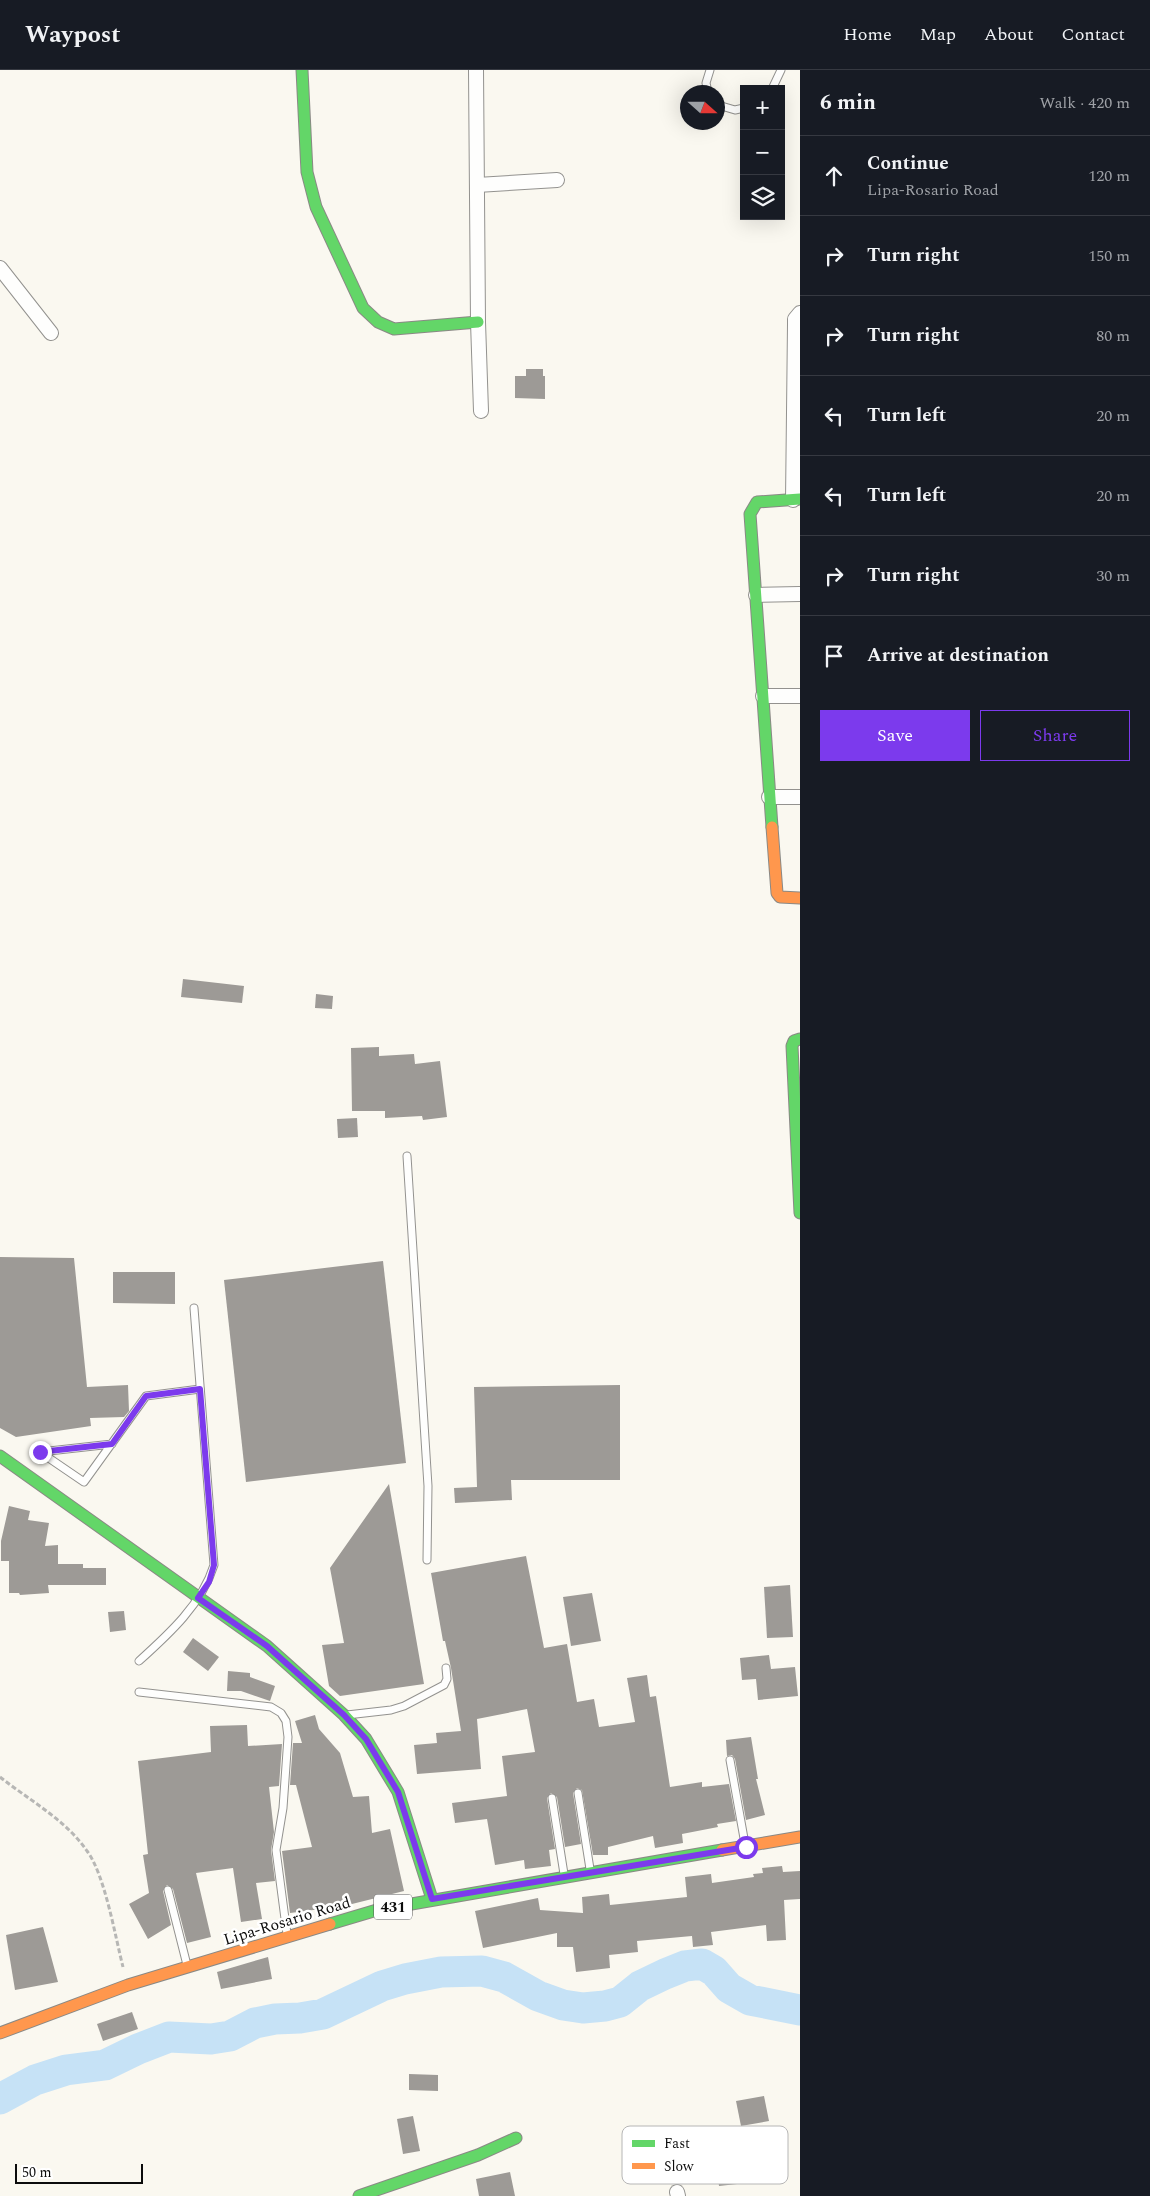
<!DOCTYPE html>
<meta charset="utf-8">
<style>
:root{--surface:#171b24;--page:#20242c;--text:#f1f3f6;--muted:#9ea1a6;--line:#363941;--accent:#7c3aed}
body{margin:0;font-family:Spectral,serif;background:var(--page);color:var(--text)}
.controls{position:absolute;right:15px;top:15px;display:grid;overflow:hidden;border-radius:0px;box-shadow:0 5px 20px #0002}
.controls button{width:45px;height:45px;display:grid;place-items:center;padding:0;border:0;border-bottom:1px solid var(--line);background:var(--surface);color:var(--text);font:25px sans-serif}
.compass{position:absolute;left:680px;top:15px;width:45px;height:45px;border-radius:50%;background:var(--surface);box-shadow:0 5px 20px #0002;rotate:111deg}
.scale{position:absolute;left:15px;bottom:12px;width:128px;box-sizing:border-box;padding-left:5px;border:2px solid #0c0c0c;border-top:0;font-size:14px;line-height:18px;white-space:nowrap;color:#0c0c0c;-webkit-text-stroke:4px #fff;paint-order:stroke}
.stop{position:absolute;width:15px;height:15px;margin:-11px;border:4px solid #7c3aed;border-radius:50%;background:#fff}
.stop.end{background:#7c3aed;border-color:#fff;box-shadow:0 1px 5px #0008}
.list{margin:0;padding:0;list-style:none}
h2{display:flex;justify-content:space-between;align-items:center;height:65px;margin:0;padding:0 20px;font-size:21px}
h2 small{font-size:16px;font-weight:400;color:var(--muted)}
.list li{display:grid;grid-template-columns:32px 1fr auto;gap:15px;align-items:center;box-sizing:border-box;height:80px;padding:0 20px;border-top:1px solid var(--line)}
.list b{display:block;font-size:19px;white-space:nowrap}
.list p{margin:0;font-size:16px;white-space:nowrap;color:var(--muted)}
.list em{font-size:16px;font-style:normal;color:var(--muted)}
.actions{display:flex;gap:10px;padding:15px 20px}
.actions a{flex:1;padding:11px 0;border:1px solid var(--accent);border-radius:0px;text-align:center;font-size:18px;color:var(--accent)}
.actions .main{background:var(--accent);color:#fff}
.icon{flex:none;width:28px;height:28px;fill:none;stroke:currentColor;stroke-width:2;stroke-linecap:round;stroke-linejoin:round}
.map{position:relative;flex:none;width:800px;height:2126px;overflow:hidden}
header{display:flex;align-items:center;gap:30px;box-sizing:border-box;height:70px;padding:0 25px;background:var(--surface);border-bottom:1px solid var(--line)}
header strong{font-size:24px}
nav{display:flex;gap:28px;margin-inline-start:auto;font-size:18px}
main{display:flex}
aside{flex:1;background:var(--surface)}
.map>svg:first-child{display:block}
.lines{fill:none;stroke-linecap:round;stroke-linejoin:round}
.river{stroke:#c6e2f6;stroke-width:31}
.building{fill:#9d9a96}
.lane-casing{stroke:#93928f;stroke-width:9}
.street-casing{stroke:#93928f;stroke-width:16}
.fast-casing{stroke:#8a8985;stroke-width:13}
.slow-casing{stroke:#8a8985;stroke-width:13}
.path{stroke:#b7b7b5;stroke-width:3;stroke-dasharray:5 2.5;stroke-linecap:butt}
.lane{stroke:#fefefd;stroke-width:7}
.street{stroke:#fefefd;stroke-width:14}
.fast{stroke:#63d668;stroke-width:11}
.slow{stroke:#ff974d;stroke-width:11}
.route{stroke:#7c3aed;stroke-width:6}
.labels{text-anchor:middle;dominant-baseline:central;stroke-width:5;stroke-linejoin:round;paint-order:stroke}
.shield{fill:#fff;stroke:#555;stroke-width:1}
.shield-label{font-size:15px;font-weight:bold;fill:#0c0c0c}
.street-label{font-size:16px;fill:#0c0c0c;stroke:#fff}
.key{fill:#fff;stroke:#b6b6b6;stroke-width:1}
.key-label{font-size:14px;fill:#0c0c0c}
</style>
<header>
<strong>Waypost</strong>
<nav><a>Home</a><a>Map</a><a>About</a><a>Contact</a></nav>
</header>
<main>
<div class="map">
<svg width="800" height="2126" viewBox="0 0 800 2126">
<rect width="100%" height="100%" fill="#faf8f0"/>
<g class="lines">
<polyline class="river" points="0,2029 35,2010 66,2000 105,1995 138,1979 169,1967 211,1969 230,1966 255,1953 275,1949 300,1948 323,1944 382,1916 405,1909 441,1902 482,1901 504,1907 538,1926 563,1935 583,1938 605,1936 620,1932 640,1916 665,1904 685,1896 702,1894 714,1901 729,1918 750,1930 800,1940"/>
</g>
<g class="building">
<polygon points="526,299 543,299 543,306 545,306 545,329 515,328 515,306 526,306"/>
<polygon points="183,909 244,916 242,933 181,927"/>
<polygon points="316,924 333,926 332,939 315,938"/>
<polygon points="379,977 379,986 414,984 415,994 440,991 447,1047 423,1050 422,1046 385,1048 385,1041 352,1041 351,978"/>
<polygon points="357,1048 358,1067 338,1068 337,1049"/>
<polygon points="0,1187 74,1188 87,1317 128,1315 129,1341 124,1347 90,1348 91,1356 16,1367 0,1358"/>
<polygon points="383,1191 406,1393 246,1412 224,1210"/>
<polygon points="113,1202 175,1202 175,1234 113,1233"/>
<polygon points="620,1315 620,1410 511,1410 512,1430 455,1433 454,1418 477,1417 474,1317"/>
<polygon points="389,1414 424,1614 340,1626 329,1616 322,1575 344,1573 330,1498"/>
<polygon points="9,1436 30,1441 28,1450 49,1453 45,1476 58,1475 58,1494 83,1494 83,1498 106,1498 106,1515 48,1515 49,1523 20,1525 19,1523 9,1523 9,1491 1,1491 1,1471"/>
<polygon points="526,1486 544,1578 567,1574 577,1632 594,1629 599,1657 635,1652 627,1608 647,1605 650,1627 656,1626 670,1717 702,1712 702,1717 729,1714 736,1751 717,1754 718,1757 682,1764 683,1773 655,1778 653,1766 608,1777 608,1785 593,1785 582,1720 577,1718 573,1723 581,1774 565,1777 557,1727 551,1723 547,1728 555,1779 549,1780 551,1796 525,1799 524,1790 495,1795 487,1749 455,1753 452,1733 507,1726 502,1686 535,1682 527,1639 477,1649 481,1699 417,1704 414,1675 437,1673 436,1663 461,1661 451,1598 445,1571 443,1571 431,1503"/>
<polygon points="790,1515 793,1567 767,1568 764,1517"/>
<polygon points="592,1523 601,1571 571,1576 563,1527"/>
<polygon points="124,1541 126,1560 110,1562 108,1542"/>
<polygon points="193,1568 219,1587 208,1601 183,1582"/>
<polygon points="769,1585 771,1599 795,1597 798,1626 758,1630 756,1609 742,1610 740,1588"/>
<polygon points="228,1601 250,1603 250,1607 275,1616 270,1631 241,1621 227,1621"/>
<polygon points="315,1645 319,1659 340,1683 353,1727 369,1726 372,1763 390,1759 404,1821 344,1836 290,1843 282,1781 312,1777 296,1715 290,1715 293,1673 302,1673 295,1651"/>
<polygon points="247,1655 248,1676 282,1674 279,1716 269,1717 274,1762 271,1780 275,1811 256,1813 262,1849 241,1852 233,1798 196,1803 211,1867 187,1873 173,1819 167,1815 163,1821 171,1855 148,1869 129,1834 149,1823 143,1785 148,1784 138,1691 211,1682 210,1656"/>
<polygon points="751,1667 758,1709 756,1709 765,1745 746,1750 735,1689 732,1685 727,1686 726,1670"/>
<polygon points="782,1796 783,1802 800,1801 800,1829 784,1830 786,1870 767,1871 766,1855 711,1862 713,1875 693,1877 692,1866 637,1871 638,1882 609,1885 610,1898 576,1902 573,1877 557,1877 557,1863 483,1878 475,1841 538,1828 540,1840 583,1843 582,1827 609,1824 610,1835 687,1827 685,1807 711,1804 712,1813 754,1807 753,1804 763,1803 762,1798"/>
<polygon points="43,1857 58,1912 15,1920 6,1865"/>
<polygon points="268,1887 272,1909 221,1919 217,1902"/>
<polygon points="132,1942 138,1959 103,1971 97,1954"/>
<polygon points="409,2004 438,2005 438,2021 409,2020"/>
<polygon points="764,2026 769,2051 741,2056 736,2031"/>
<polygon points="413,2046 420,2081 403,2084 397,2049"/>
<polygon points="732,2074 737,2114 719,2116 718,2108 707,2109 703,2078"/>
<polygon points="510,2102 515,2126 479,2126 476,2109"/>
</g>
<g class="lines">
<g class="lane-casing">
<g id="lane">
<polyline points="772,19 781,0"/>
<polyline points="708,22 706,13 710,0"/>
<polyline points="718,35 735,40 744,38"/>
<polyline points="407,1086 428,1416 427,1490"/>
<polyline points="112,1374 40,1382 84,1412 146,1326 200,1319"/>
<path d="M139 1591C169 1564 202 1534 214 1495L194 1238"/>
<polyline points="139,1622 271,1637 281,1643 286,1651 288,1667 283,1738 276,1780 287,1864"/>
<polyline points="347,1645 391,1640 404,1636 444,1615 447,1609 446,1598"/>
<polyline points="730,1690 745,1774"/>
<polyline points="578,1723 590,1799"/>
<polyline points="552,1728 564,1804"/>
<polyline points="168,1820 187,1895"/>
</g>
</g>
<g class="street-casing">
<g id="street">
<polyline points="476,0 478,252 481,341"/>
<polyline points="477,115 557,110"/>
<polyline points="0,198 51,263"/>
<polyline points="793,430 795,254 795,249 800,243"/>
<polyline points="756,525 800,524"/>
<polyline points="763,626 800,626"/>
<polyline points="769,727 800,727"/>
<polyline points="677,2122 678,2126"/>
</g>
</g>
<g class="fast-casing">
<g id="fast">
<polyline points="302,0 307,102 316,137 363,238 378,252 394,259 478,252"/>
<polyline points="772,757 750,444 757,432 800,429"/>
<polyline points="800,969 794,971 792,976 800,1143"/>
<polyline points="0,1386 267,1576 344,1645 366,1669 398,1722 432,1829"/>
<polyline points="330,1854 377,1840 722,1780"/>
<polyline points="359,2126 478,2085 516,2068"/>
</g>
</g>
<g class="slow-casing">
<g id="slow">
<polyline points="772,757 777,823 780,827 800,828"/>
<polyline points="722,1780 800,1767"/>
<polyline points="0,1963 128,1915 330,1854"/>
</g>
</g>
<path class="path" d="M0 1707C29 1730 66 1750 87 1781 105 1805 115 1866 123 1897"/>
<use href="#lane" class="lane"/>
<use href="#street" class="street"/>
<use href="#fast" class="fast"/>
<use href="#slow" class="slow"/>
</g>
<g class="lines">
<polyline class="route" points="40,1382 112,1374 146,1326 200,1319 214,1495 209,1512 198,1528 267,1576 344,1645 366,1669 398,1722 432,1829 746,1777"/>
</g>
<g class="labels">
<rect class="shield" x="374" y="1824.5" width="38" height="25" rx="4"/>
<g class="shield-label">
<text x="393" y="1837">431</text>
</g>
<g class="street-label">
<text transform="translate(287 1851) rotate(-17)">Lipa-Rosario Road</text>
</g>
</g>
<rect x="622" y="2056" width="166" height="58" rx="8" class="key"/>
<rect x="632" y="2070" width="23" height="7" fill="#63d668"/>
<rect x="632" y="2093" width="23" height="6" fill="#ff974d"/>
<g class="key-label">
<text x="664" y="2078">Fast</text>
<text x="664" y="2101">Slow</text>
</g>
</svg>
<div class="controls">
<button>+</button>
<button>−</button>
<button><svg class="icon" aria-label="layers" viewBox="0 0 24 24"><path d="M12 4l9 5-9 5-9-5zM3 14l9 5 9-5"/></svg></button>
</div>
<svg class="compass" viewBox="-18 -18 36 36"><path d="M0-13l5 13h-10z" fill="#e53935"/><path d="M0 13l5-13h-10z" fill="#9ea1a6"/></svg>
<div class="scale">50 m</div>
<div class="stop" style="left:746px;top:1777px"></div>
<div class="stop end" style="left:40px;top:1382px"></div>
</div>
<aside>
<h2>6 min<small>Walk · 420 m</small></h2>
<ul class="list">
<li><svg class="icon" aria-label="ahead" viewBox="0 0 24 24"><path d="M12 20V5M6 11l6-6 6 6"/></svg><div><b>Continue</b><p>Lipa-Rosario Road</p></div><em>120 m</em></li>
<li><svg class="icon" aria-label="right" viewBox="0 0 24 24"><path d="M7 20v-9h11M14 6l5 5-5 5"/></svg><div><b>Turn right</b></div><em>150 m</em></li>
<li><svg class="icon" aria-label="right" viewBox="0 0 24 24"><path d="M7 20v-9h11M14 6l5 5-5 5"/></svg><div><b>Turn right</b></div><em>80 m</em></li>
<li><svg class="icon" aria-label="left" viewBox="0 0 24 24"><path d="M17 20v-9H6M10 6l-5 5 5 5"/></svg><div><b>Turn left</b></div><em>20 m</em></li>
<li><svg class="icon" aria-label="left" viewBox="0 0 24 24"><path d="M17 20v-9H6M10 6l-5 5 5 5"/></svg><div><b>Turn left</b></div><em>20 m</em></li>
<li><svg class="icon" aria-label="right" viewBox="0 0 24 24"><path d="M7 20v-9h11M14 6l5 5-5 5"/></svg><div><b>Turn right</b></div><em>30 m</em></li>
<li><svg class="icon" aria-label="arrive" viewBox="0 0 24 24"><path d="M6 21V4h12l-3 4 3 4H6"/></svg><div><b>Arrive at destination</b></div></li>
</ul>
<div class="actions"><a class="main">Save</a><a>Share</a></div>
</aside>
</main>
